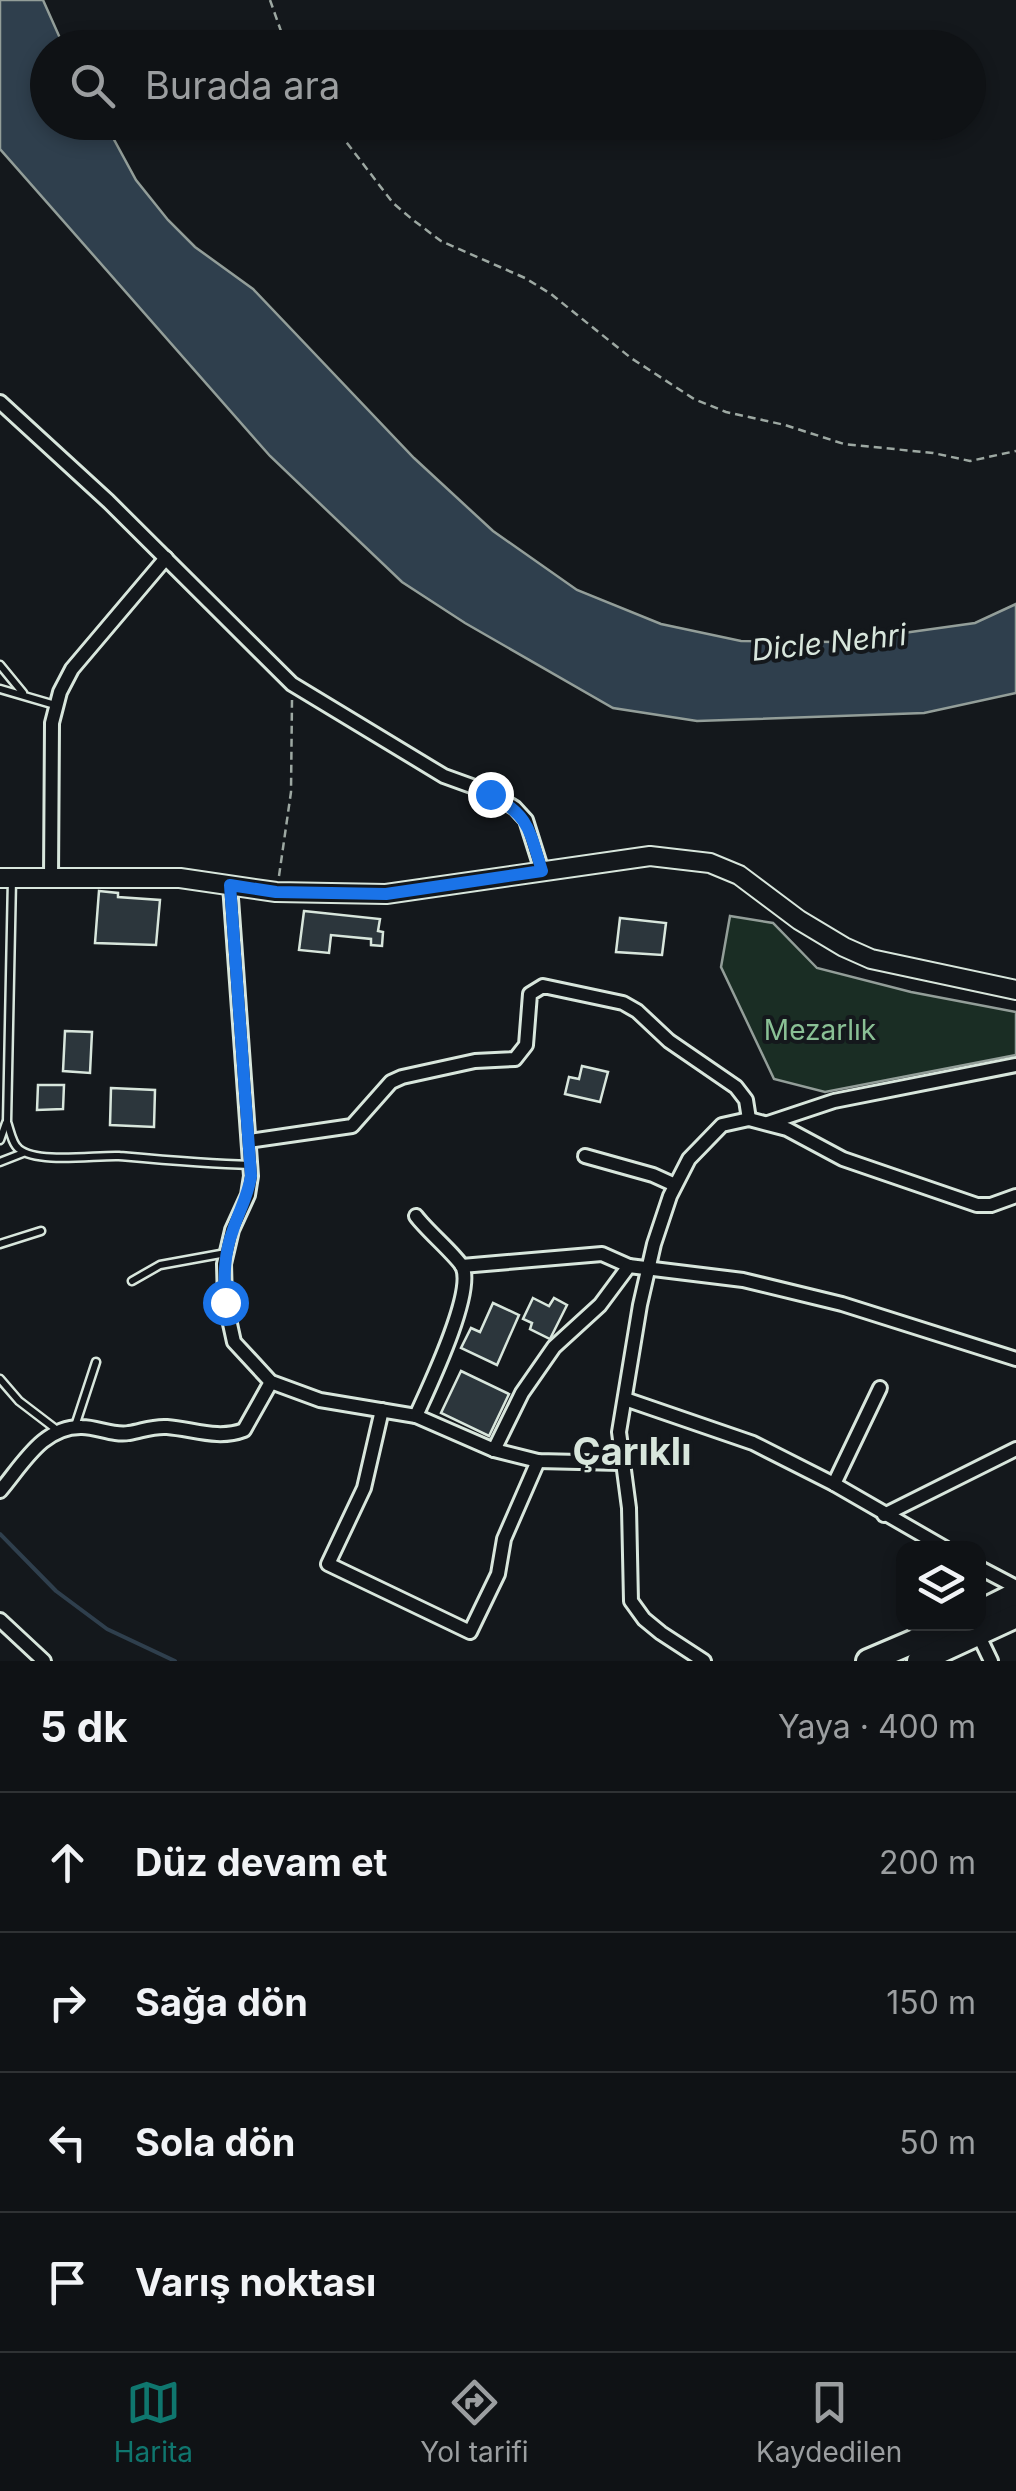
<!DOCTYPE html>
<html lang="tr">
<meta charset="utf-8">
<style>
:root{--surface:#0f1215;--page:#1d2022;--text:#f1f3f6;--muted:#9b9ea0;--line:#2f3234;--accent:#0f766e}
body{margin:0;font-family:Inter,sans-serif;background:var(--page);color:var(--text)}
.controls{position:absolute;right:30px;bottom:30px;display:grid;overflow:hidden;border-radius:20px;box-shadow:0 5px 15px #0003}
.controls button{width:90px;height:90px;display:grid;place-items:center;padding:0;border:0;border-bottom:2px solid var(--line);background:var(--surface);color:var(--text);font:50px sans-serif}
.stop{position:absolute;width:30px;height:30px;margin:-22px;border:8px solid #1a73e8;border-radius:50%;background:#fff}
.stop.end{background:#1a73e8;border-color:#fff;box-shadow:0 2px 10px #0008}
.list{margin:0;padding:0;list-style:none}
h2{display:flex;justify-content:space-between;align-items:center;height:130px;margin:0;padding:0 40px;font-size:42px}
h2 small{font-size:32px;font-weight:400;color:var(--muted)}
.list li{display:grid;grid-template-columns:65px 1fr auto;gap:30px;align-items:center;box-sizing:border-box;height:140px;padding:0 40px;border-top:2px solid var(--line)}
.list b{display:block;font-size:38px;white-space:nowrap}
.list em{font-size:32px;font-style:normal;color:var(--muted)}
.icon{flex:none;width:55px;height:55px;fill:none;stroke:currentColor;stroke-width:2;stroke-linecap:round;stroke-linejoin:round}
.map{position:relative;flex:none;width:1016px;height:1661px;overflow:hidden}
.search{position:absolute;background:var(--surface);box-shadow:0 5px 15px #0003;left:30px;right:30px;top:30px;height:110px;display:flex;align-items:center;gap:25px;box-sizing:border-box;padding:0 35px;border-radius:55px;color:var(--muted);font-size:38px}
.sheet{height:690px;background:var(--surface)}
nav{display:flex;justify-content:space-around;align-items:center;box-sizing:border-box;height:140px;border-top:2px solid var(--line);background:var(--surface);font-size:28px;color:var(--muted)}
nav a{display:grid;justify-items:center;gap:5px}
nav .on{color:var(--accent)}
.map>svg:first-child{display:block}
.green{fill:#1a2d24;stroke:#939e99;stroke-width:2.5}
.water{fill:#2f3f4d;stroke:#939e99;stroke-width:2.5}
.lines{fill:none;stroke-linecap:round;stroke-linejoin:round}
.stream{stroke:#2f3f4d;stroke-width:4}
.building{fill:#2c363c;stroke:#d8e6dc;stroke-width:2.5}
.lane-casing{stroke:#d8e6dc;stroke-width:11}
.street-casing{stroke:#d8e6dc;stroke-width:18}
.secondary-casing{stroke:#d8e6dc;stroke-width:22}
.highway-casing{stroke:#d8e6dc;stroke-width:28}
.path{stroke:#9da8a2;stroke-width:2.5;stroke-dasharray:8 5;stroke-linecap:butt}
.lane{stroke:#14181c;stroke-width:6}
.street{stroke:#14181c;stroke-width:12}
.secondary{stroke:#14181c;stroke-width:18}
.highway{stroke:#14181c;stroke-width:22}
.route{stroke:#1a73e8;stroke-width:12}
.labels{text-anchor:middle;dominant-baseline:central;stroke-width:8;stroke-linejoin:round;paint-order:stroke}
.park-label{font-size:28px;fill:#8ac095;stroke:#14181c}
.water-label{font-size:30px;font-style:italic;fill:#d8e6dc;stroke:#14181c}
.district-label{font-size:38px;font-weight:bold;fill:#d8e6dc;stroke:#14181c}
</style>
<div class="map">
<svg width="1016" height="1661" viewBox="0 0 1016 1661">
<rect width="100%" height="100%" fill="#14181c"/>
<polygon class="green" points="730,916 773,923 817,968 911,992 1016,1012 1016,1055 825,1092 774,1079 721,967"/>
<polygon class="water" points="0,0 43,0 64,47 48,48 48,122 105,123 136,180 168,220 195,247 253,289 414,458 493,531 577,590 661,624 741,641 839,642 975,623 1016,604 1016,693 924,713 697,721 613,708 465,623 402,582 270,456 0,149"/>
<g class="lines">
<polyline class="stream" points="0,1534 56,1591 107,1629 175,1661"/>
</g>
<g class="building">
<polygon points="99,891 118,893 118,897 160,900 156,945 95,943"/>
<polygon points="304,911 380,919 378,931 383,932 382,946 371,945 371,939 331,935 329,953 299,950"/>
<polygon points="620,918 666,923 662,955 616,952"/>
<polygon points="65,1031 92,1032 90,1073 63,1071"/>
<polygon points="582,1066 608,1072 600,1102 565,1094 569,1077 579,1079"/>
<polygon points="38,1085 64,1085 63,1109 37,1110"/>
<polygon points="111,1088 155,1090 154,1127 110,1125"/>
<polygon points="533,1298 549,1306 554,1298 567,1305 550,1339 530,1329 532,1323 523,1319"/>
<polygon points="493,1303 519,1315 497,1365 461,1348 471,1328 480,1332"/>
<polygon points="461,1371 509,1394 489,1436 441,1413"/>
</g>
<g class="lines">
<g class="lane-casing">
<g id="lane">
<polyline points="0,665 23,693"/>
<polyline points="0,689 55,705"/>
<path d="M12 879 7 1122C10 1130 12 1144 19 1149 38 1164 95 1155 119 1156 163 1160 206 1164 250 1165"/>
<polyline points="0,1140 6,1123"/>
<polyline points="0,1162 23,1153"/>
<polyline points="0,1244 41,1231"/>
<polyline points="132,1281 160,1265 226,1253"/>
<polyline points="0,1379 19,1401 57,1430"/>
<polyline points="75,1426 96,1362"/>
</g>
</g>
<g class="street-casing">
<g id="street">
<polyline points="0,402 108,501 292,684 444,776 491,793 515,808 526,820 542,871"/>
<polyline points="51,878 52,723 60,692 72,669 166,558"/>
<polyline points="230,885 251,1176 248,1195 232,1230 224,1264 225,1301 234,1342 271,1382 320,1400 416,1416 494,1450 538,1461 621,1463"/>
<polyline points="768,1123 834,1101 1016,1065"/>
<polyline points="249,1141 352,1126 391,1082 402,1077 475,1061 515,1059 526,1045 530,994 543,986 623,1003 637,1011 669,1041 736,1087 746,1100 749,1119"/>
<polyline points="585,1156 653,1175 675,1185"/>
<polyline points="462,1266 602,1254 629,1266"/>
<polyline points="625,1399 753,1443 834,1484 945,1548"/>
<polyline points="382,1410 364,1488 328,1564 470,1632 498,1574 504,1539 538,1461"/>
<path d="M416 1416C429 1387 473 1296 463 1268 459 1258 426 1230 416 1216"/>
<polyline points="494,1450 522,1393 554,1347 600,1305 629,1266 743,1280 842,1304 1016,1359"/>
<polyline points="834,1484 880,1388"/>
<path d="M0 1491C23 1464 43 1426 82 1427 97 1427 114 1436 129 1433 142 1431 152 1426 167 1427 193 1429 218 1440 244 1430L271 1382"/>
<polyline points="884,1515 1016,1449"/>
<polyline points="978,1567 1016,1587"/>
<polyline points="0,1620 44,1661"/>
<polyline points="979,1636 991,1661"/>
<polyline points="704,1661 661,1633 644,1619 631,1601 629,1508 619,1432 640,1305 654,1244 670,1196 689,1159 722,1125 749,1119 787,1129 843,1159 977,1205 991,1205 1016,1196"/>
</g>
</g>
<g class="secondary-casing">
<polyline id="secondary" points="0,878 180,878 276,892 386,894 650,856 710,863 739,875 799,920 844,947 871,959 1016,990"/>
</g>
<g class="highway-casing">
<g id="highway">
<polyline points="978,1613 1016,1594"/>
<polyline points="868,1661 955,1624"/>
<polyline points="919,1661 1016,1616"/>
</g>
</g>
<g class="path">
<polyline points="270,0 287,48"/>
<polyline points="331,122 393,203 413,220 441,241 525,278 551,294 631,358 694,399 726,412 785,425 844,444 933,453 970,461 1016,451"/>
<polyline points="279,876 291,792 292,700"/>
</g>
<use href="#lane" class="lane"/>
<use href="#street" class="street"/>
<use href="#secondary" class="secondary"/>
<use href="#highway" class="highway"/>
</g>
<g class="lines">
<path class="route" d="M225 1302C224 1277 224 1253 233 1230 239 1211 248 1196 251 1176L230 885 276 892 386 894 542 871C529 830 530 816 490 794"/>
</g>
<g class="labels">
<g class="park-label">
<text x="820" y="1030">Mezarlık</text>
</g>
<g class="water-label">
<text transform="translate(829 642) rotate(-6)">Dicle Nehri</text>
</g>
<g class="district-label">
<text x="632" y="1451">Çarıklı</text>
</g>
</g>
</svg>
<div class="controls">
<button><svg class="icon" aria-label="layers" viewBox="0 0 24 24"><path d="M12 4l9 5-9 5-9-5zM3 14l9 5 9-5"/></svg></button>
</div>
<div class="stop" style="left:225px;top:1302px"></div>
<div class="stop end" style="left:490px;top:794px"></div>
<div class="search"><svg class="icon" aria-label="search" viewBox="0 0 24 24"><circle cx="10" cy="10" r="6"/><path d="M15 15l6 6"/></svg>Burada ara</div>
</div>
<section class="sheet">
<h2>5 dk<small>Yaya · 400 m</small></h2>
<ul class="list">
<li><svg class="icon" aria-label="ahead" viewBox="0 0 24 24"><path d="M12 20V5M6 11l6-6 6 6"/></svg><div><b>Düz devam et</b></div><em>200 m</em></li>
<li><svg class="icon" aria-label="right" viewBox="0 0 24 24"><path d="M7 20v-9h11M14 6l5 5-5 5"/></svg><div><b>Sağa dön</b></div><em>150 m</em></li>
<li><svg class="icon" aria-label="left" viewBox="0 0 24 24"><path d="M17 20v-9H6M10 6l-5 5 5 5"/></svg><div><b>Sola dön</b></div><em>50 m</em></li>
<li><svg class="icon" aria-label="arrive" viewBox="0 0 24 24"><path d="M6 21V4h12l-3 4 3 4H6"/></svg><div><b>Varış noktası</b></div></li>
</ul>
</section>
<nav>
<a class="on"><svg class="icon" aria-label="map" viewBox="0 0 24 24"><path d="M3 6l6-2 6 2 6-2v14l-6 2-6-2-6 2zM9 4v14M15 6v14"/></svg>Harita</a>
<a><svg class="icon" aria-label="directions" viewBox="0 0 24 24"><path d="M12 3l9 9-9 9-9-9zM9 14v-3h6M13 9l2 2-2 2"/></svg>Yol tarifi</a>
<a><svg class="icon" aria-label="saved" viewBox="0 0 24 24"><path d="M7 4h10v16l-5-4-5 4z"/></svg>Kaydedilen</a>
</nav>
